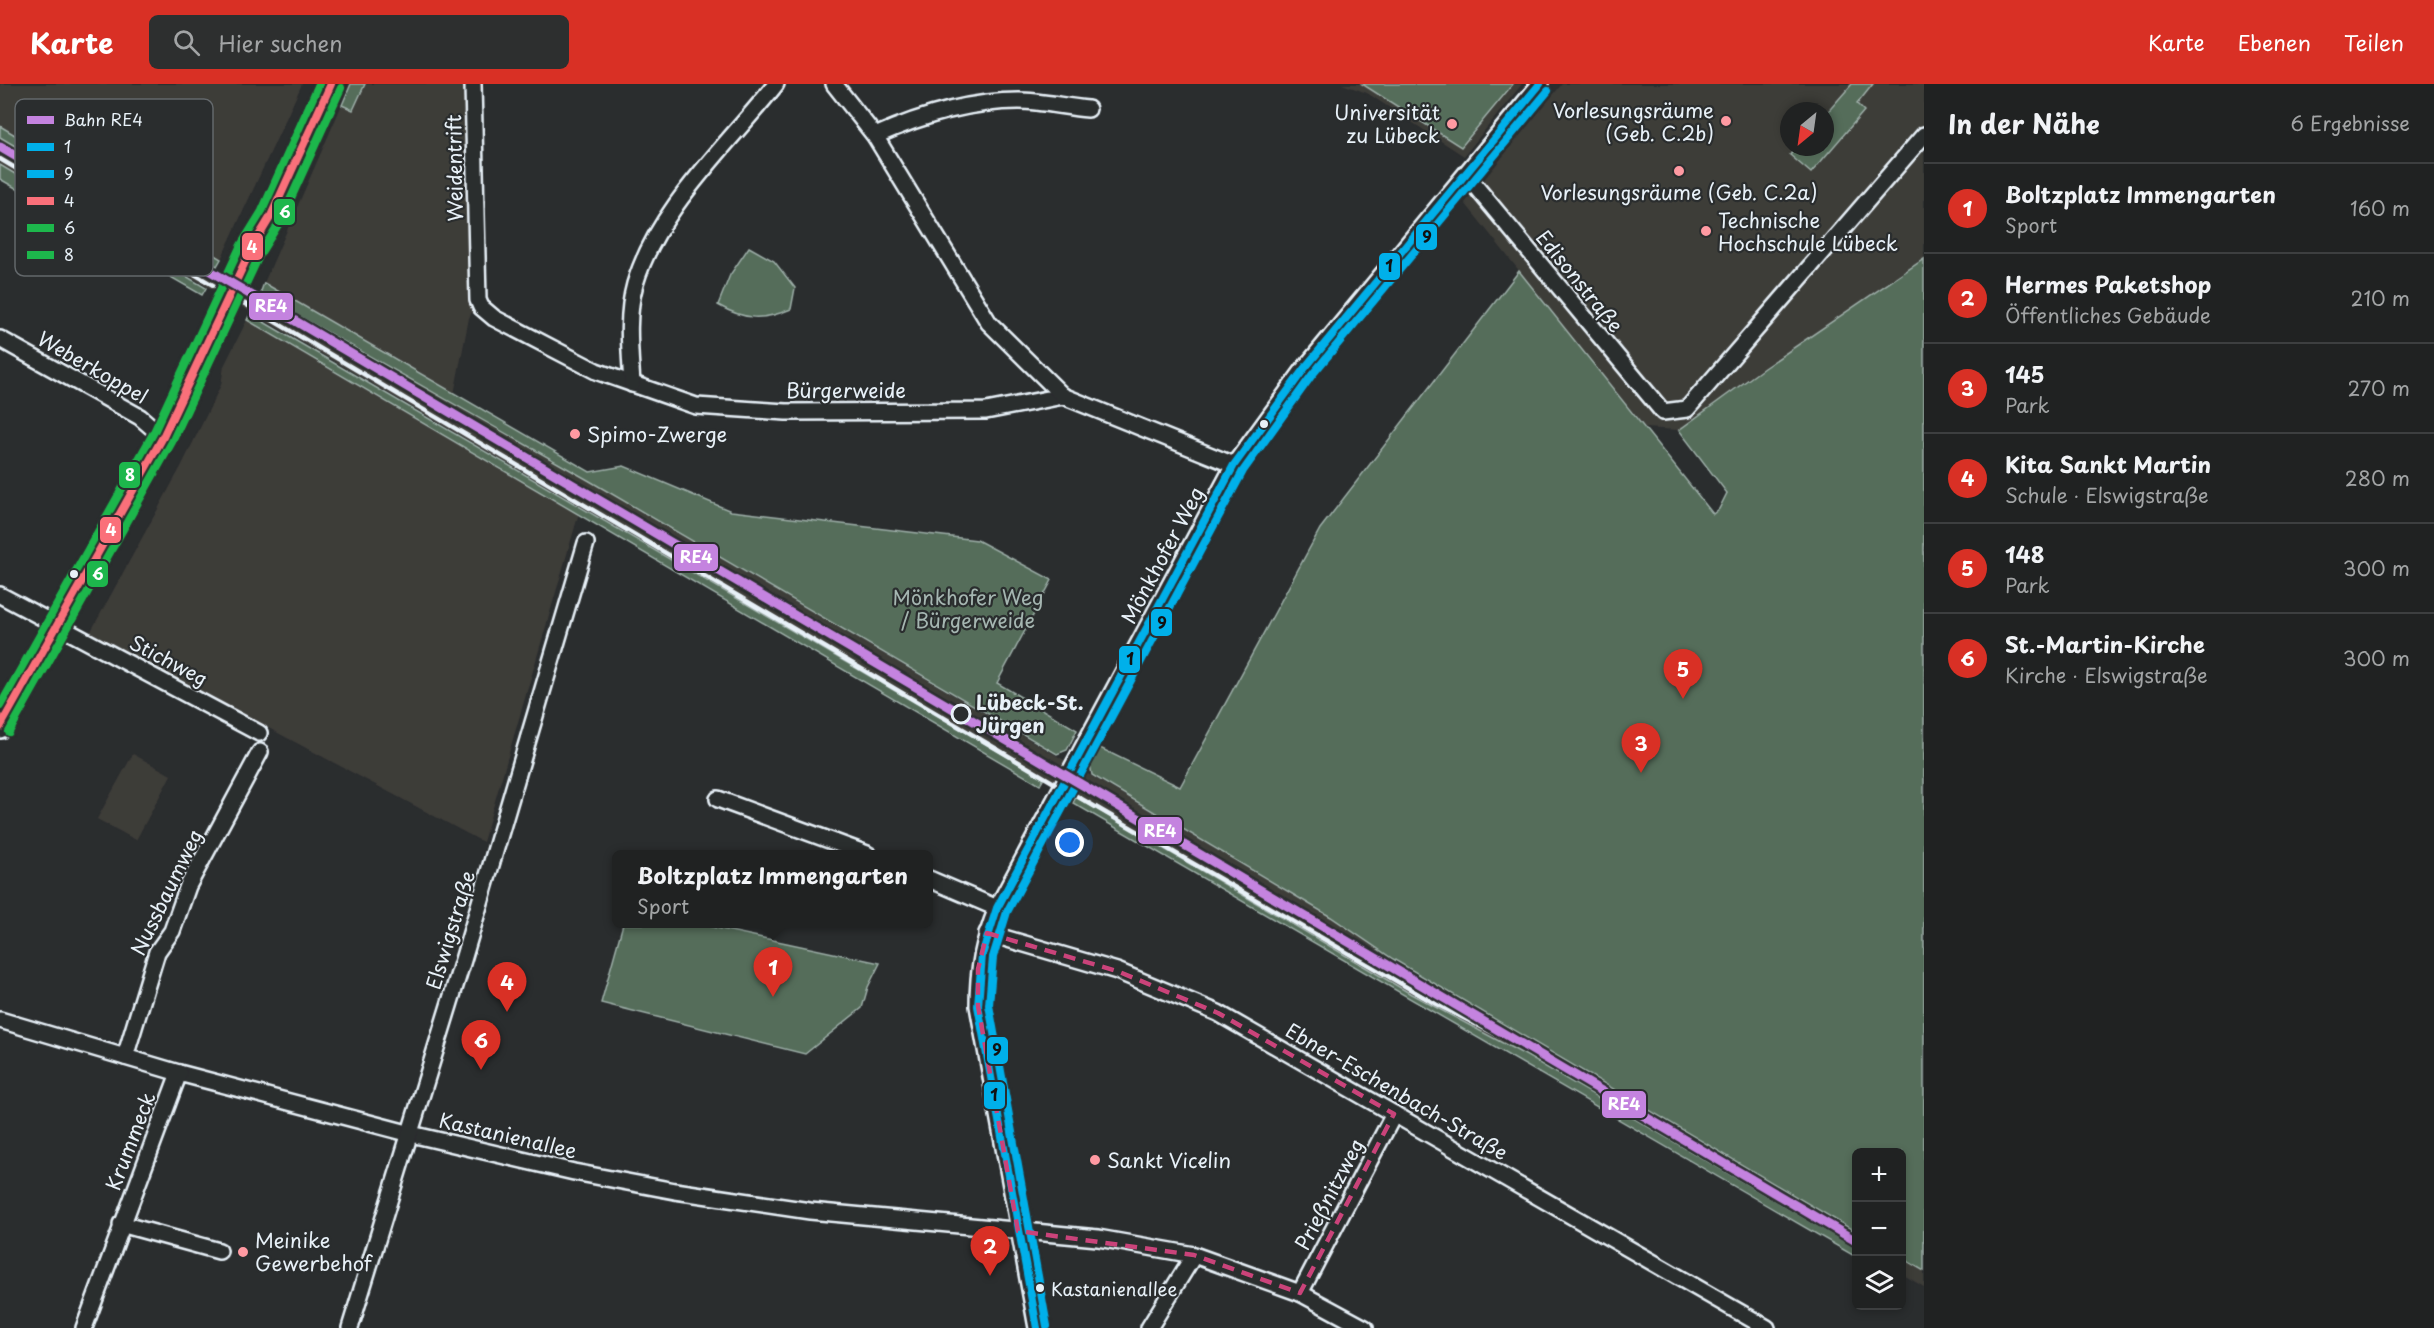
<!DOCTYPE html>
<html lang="de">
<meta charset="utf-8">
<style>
:root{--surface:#202222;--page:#2d2f2f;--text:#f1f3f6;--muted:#a2a4a5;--line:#3d3f40;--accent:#d93025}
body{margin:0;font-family:"Playpen Sans",sans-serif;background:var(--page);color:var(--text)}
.controls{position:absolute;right:18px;bottom:18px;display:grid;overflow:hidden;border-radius:9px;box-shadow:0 3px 9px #0003}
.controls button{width:54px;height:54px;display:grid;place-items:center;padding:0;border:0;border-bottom:2px solid var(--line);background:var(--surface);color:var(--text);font:30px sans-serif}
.compass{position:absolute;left:1780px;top:18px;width:54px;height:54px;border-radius:50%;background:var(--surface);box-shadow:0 3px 9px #0003;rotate:209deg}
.you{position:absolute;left:1070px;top:759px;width:21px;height:21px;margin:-15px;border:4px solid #fff;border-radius:50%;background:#1a73e8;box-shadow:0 0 0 9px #1a73e833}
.badge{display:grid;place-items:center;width:39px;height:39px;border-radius:50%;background:var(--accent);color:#fff;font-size:20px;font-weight:700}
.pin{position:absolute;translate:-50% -50px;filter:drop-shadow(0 2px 3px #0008)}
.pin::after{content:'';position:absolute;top:32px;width:21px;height:18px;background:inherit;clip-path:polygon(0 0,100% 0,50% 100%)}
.popup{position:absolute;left:612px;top:766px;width:321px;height:78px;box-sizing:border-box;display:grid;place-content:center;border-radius:9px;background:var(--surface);filter:drop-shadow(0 2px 4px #0005);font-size:20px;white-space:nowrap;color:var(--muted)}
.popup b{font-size:22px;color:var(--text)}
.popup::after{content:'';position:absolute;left:50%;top:100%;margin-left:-12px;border:12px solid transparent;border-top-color:var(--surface)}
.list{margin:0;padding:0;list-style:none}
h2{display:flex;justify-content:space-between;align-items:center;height:78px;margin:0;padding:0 24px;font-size:26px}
h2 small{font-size:20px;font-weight:400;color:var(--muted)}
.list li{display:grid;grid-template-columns:39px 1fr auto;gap:18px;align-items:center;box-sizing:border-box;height:90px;padding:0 24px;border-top:2px solid var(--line)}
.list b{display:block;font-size:22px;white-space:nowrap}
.list p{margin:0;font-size:20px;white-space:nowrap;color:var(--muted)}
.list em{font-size:20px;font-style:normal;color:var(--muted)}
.icon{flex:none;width:33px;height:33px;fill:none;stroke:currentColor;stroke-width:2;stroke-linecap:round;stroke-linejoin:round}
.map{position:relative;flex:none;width:1924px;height:1244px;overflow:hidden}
header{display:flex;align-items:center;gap:36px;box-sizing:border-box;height:84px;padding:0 30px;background:var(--accent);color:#fff}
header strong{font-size:28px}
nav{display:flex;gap:33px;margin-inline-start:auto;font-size:21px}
.search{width:420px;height:54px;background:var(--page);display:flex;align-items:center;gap:15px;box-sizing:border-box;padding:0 21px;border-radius:9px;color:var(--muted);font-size:22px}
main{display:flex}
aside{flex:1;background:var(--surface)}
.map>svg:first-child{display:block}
.built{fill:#3e3c39;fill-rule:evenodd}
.green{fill:#546d5a;stroke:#9eafa9;stroke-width:1.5}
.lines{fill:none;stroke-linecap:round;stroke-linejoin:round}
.minor-casing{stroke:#e8f1f8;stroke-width:20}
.secondary-casing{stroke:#e8f1f8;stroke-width:26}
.minor{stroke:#2a2d2e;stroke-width:15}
.secondary{stroke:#2a2d2e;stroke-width:21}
.rail{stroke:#e8f1f8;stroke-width:4.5}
.bus-1-casing{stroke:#2a2d2e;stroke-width:12}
.bus-2-casing{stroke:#2a2d2e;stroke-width:12}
.bus-3-casing{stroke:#2a2d2e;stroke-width:12}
.bus-4-casing{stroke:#2a2d2e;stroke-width:12}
.bus-5-casing{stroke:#2a2d2e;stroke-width:12}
.bus-1{stroke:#00b0ea;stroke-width:8}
.bus-2{stroke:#00b0ea;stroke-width:8}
.bus-3{stroke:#fa707a;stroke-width:8}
.bus-4{stroke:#1db74c;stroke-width:8}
.bus-5{stroke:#1db74c;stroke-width:8}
.rail-1-casing{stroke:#2a2d2e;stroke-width:14}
.rail-1{stroke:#c483df;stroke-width:9}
.marked{fill:none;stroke:#ca437a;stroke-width:4.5;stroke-dasharray:12 8;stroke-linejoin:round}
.poi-dot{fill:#ff9aa2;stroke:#2a2d2e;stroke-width:2}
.bus-dot{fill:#e8f1f8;stroke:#2a2d2e;stroke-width:2}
.stop-dot{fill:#2a2d2e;stroke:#e8f1f8;stroke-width:3}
.labels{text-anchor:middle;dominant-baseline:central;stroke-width:4.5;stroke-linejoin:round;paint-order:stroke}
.bus-label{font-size:18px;fill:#e8f1f8;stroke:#2a2d2e;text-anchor:start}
.poi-label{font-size:20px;fill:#e8f1f8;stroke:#2a2d2e;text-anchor:start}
.street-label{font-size:20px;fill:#e8f1f8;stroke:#2a2d2e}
.park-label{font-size:20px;fill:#a5b6b1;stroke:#2a2d2e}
.stop-label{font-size:20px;font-weight:bold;fill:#e8f1f8;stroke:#2a2d2e;text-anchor:start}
.key{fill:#2a2d2e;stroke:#63686b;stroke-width:1.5}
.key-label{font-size:16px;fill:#e8f1f8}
.line-badge{stroke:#2a2d2e;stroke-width:2}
.badge-label{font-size:16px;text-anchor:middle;font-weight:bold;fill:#fff}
.pale-badge-label{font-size:16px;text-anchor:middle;font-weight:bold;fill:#111}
</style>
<header>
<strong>Karte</strong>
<div class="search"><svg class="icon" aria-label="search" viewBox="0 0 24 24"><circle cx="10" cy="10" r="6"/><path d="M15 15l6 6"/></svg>Hier suchen</div>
<nav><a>Karte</a><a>Ebenen</a><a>Teilen</a></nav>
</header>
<main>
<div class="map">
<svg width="1924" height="1244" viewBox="0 0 1924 1244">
<rect width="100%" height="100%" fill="#2a2d2e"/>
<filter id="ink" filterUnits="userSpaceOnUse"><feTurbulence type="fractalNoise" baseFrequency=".0167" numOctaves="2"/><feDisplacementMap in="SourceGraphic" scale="12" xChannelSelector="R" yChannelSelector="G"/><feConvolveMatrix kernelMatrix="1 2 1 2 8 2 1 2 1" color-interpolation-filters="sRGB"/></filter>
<g filter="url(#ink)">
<g class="built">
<polygon points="0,0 302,0 221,175 0,42"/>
<polygon points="351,0 473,0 478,216 469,234 454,310 264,199"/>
<polygon points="1342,0 1522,0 1464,72 1367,9"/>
<path d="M1562 0H1924V175L1764 284 1679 346 1645 344 1465 119ZM1789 27H1825V63H1789Z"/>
<polygon points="0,53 260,210 588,396 1331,833 1393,875 1856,1148 1856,1164 1527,972 1411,910 0,81"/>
<polygon points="247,236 579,429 483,758 90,549 182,381 221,301 224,282"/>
<polygon points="133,670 171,691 136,756 97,735"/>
<polygon points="1902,1174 1924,1187 1924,1203 1902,1190"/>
</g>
<g class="green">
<polygon points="351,0 365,0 353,26 342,21"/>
<polygon points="1362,0 1513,0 1461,63"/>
<polygon points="1852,0 1873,0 1857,20 1864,27 1811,89 1790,71 1796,63 1825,63 1825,31"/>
<polygon points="0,42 221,175 217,182 0,53"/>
<polygon points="0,81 206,204 202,211 0,95"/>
<path d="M749 163 774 177 795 204 791 225C763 237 744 236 718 221L730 191Z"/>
<polygon points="1924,175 1924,1187 1902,1174 1902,1068 1856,1068 1856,1148 1393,875 1331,833 1092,691 1090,679 1098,663 1180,703 1320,445 1519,187 1713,430 1719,425 1727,409 1679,346 1764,284"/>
<polygon points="264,199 590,388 624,382 731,427 977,456 1052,496 997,599 1077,646 1067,666 1057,670 588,396 260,210"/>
<polygon points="250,230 1044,694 1040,701 247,236"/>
<polygon points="1076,713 1411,910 1527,972 1856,1164 1856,1173 1073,719"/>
<polygon points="623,840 698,840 880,879 868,903 862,924 805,970 601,919"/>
</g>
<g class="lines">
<g class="minor-casing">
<g id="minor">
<polyline points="473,0 478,216 481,223 494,234 596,287 696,322 786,328 986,327 1063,312"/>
<polyline points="834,0 875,52 989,239 1063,312 1234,381"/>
<path d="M875 52C920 32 969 17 1019 17 1041 17 1065 23 1088 25"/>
<polyline points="1466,91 1663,328 1687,325 1924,51"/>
<polyline points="0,255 140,333 163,353"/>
<path d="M632 300C630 267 626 232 635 200 657 125 729 60 776 0"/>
<polyline points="0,511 259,649"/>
<polyline points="718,715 867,770"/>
<polyline points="929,795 997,824"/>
<polyline points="987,849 1117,887 1218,929 1767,1244"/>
<polyline points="0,936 179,989 411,1050 574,1088 675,1107 810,1127 1098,1154 1194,1171 1300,1209 1365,1244"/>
<polyline points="125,973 157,868 172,847 188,802 260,668"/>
<polyline points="121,1140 219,1167"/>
<polyline points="1300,1209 1394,1030"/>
<polyline points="84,1244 179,989"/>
<polyline points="350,1244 463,876 586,459"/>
<path d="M1037 1244 978 922C978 884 983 858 997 824L1234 381 1304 285 1540 0"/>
<polyline points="1149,1244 1194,1171"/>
</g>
</g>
<g class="secondary-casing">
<polyline id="secondary" points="0,643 163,353 251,165 271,132 331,0"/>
</g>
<use href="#minor" class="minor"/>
<use href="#secondary" class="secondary"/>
<polyline class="rail" points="0,75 1061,703 1436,920 1556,981"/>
<g class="bus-1-casing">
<polyline id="bus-1" points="1037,1244 978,922 982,871 997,824 1234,381 1304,285 1540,0"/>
</g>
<g class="bus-2-casing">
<polyline id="bus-2" points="1047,1242 989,921 993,873 1007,828 1243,387 1312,291 1548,7"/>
</g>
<g class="bus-3-casing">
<polyline id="bus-3" points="0,643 163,353 251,165 271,132 331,0"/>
</g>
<g class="bus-4-casing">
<polyline id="bus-4" points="9,648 172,358 260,170 281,136 341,4"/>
</g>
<g class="bus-5-casing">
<polyline id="bus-5" points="0,622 154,348 241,161 262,127 319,0"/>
</g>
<use href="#bus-1" class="bus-1"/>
<use href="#bus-2" class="bus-2"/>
<use href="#bus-3" class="bus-3"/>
<use href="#bus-4" class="bus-4"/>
<use href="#bus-5" class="bus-5"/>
<g class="rail-1-casing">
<polyline id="rail-1" points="0,63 1856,1157"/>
</g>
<use href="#rail-1" class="rail-1"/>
</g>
</g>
<path class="marked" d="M987 849 1117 887 1218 929 1394 1030 1300 1209 1194 1171 1018 1147 978 922V885Z"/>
<g class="poi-dot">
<circle cx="1726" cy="37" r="6"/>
<circle cx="1452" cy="40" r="6"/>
<circle cx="1679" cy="87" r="6"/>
<circle cx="1706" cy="147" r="6"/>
<circle cx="575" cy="350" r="6"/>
<circle cx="1095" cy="1076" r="6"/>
<circle cx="243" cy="1168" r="6"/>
</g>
<g class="bus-dot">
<circle cx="1264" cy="340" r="5"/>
<circle cx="74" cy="490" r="5"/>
<circle cx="1040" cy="1204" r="5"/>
</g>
<circle class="stop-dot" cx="961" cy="630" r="9"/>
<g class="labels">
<g class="bus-label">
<text x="1051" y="1204">Kastanienallee</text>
</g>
<g class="poi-label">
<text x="1714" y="26" text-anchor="end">Vorlesungsräume<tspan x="1714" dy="23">(Geb. C.2b)</tspan></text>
<text x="1440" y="28" text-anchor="end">Universität<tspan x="1440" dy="23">zu Lübeck</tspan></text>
<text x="1679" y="108" text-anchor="middle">Vorlesungsräume (Geb. C.2a)</text>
<text x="1718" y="136">Technische<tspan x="1718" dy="23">Hochschule Lübeck</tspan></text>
<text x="587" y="350">Spimo-Zwerge</text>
<text x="1107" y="1076">Sankt Vicelin</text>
<text x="255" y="1156">Meinike<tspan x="255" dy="23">Gewerbehof</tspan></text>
</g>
<g class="street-label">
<text transform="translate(454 84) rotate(-91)">Weidentrift</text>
<text transform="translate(1580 197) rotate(51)">Edisonstraße</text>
<text transform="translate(93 283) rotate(30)">Weberkoppel</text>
<text x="846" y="306">Bürgerweide</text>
<text transform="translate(1162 471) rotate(-62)">Mönkhofer Weg</text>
<text transform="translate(169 576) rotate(28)">Stichweg</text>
<text transform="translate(166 808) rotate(-64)">Nussbaumweg</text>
<text transform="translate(450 846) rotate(-73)">Elswigstraße</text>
<text transform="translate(1397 1007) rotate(30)">Ebner-Eschenbach-Straße</text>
<text transform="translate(508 1051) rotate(13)">Kastanienallee</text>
<text transform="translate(130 1057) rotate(-69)">Krummeck</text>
<text transform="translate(1329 1110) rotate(-62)">Prießnitzweg</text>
</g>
<g class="park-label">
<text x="968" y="513">Mönkhofer Weg<tspan x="968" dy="23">/ Bürgerweide</tspan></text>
</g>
<g class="stop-label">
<text x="976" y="618">Lübeck-St.<tspan x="976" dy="23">Jürgen</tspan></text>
</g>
</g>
<rect x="15" y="15" width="198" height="177" rx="9" class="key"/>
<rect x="27" y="32" width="27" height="8" fill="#c483df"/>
<rect x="27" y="59" width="27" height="8" fill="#00b0ea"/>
<rect x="27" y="86" width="27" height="8" fill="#00b0ea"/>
<rect x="27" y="113" width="27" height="8" fill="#fa707a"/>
<rect x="27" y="140" width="27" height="8" fill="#1db74c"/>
<rect x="27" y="167" width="27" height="8" fill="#1db74c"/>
<g class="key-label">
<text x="64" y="42">Bahn RE4</text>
<text x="64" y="69">1</text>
<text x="64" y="96">9</text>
<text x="64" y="123">4</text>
<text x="64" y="150">6</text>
<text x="64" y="177">8</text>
</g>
<g class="line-badge">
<rect x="273" y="114" width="23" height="28" rx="6" fill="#1db74c"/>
<rect x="1415" y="139" width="23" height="28" rx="6" fill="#00b0ea"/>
<rect x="241" y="148" width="23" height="29" rx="6" fill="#fa707a"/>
<rect x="1378" y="168" width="23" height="29" rx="6" fill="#00b0ea"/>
<rect x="248" y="208" width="46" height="29" rx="6" fill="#c483df"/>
<rect x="118" y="377" width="23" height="28" rx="6" fill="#1db74c"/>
<rect x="99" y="432" width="23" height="28" rx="6" fill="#fa707a"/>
<rect x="673" y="459" width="46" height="29" rx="6" fill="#c483df"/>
<rect x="86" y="476" width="23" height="28" rx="6" fill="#1db74c"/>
<rect x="1150" y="524" width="23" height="29" rx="6" fill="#00b0ea"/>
<rect x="1118" y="561" width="23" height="29" rx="6" fill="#00b0ea"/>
<rect x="1137" y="732" width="46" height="29" rx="6" fill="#c483df"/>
<rect x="986" y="952" width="23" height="29" rx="6" fill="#00b0ea"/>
<rect x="983" y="997" width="23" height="29" rx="6" fill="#00b0ea"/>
<rect x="1601" y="1006" width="46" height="29" rx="6" fill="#c483df"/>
</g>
<g class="badge-label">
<text x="285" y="134">6</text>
<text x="252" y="169">4</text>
<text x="271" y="228">RE4</text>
<text x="130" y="397">8</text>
<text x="111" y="452">4</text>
<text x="696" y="479">RE4</text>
<text x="98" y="496">6</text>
<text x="1160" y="753">RE4</text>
<text x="1624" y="1026">RE4</text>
</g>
<g class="pale-badge-label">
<text x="1427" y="159">9</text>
<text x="1389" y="188">1</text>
<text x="1162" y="545">9</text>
<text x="1130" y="581">1</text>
<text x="997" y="972">9</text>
<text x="994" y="1017">1</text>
</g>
</svg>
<div class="controls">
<button>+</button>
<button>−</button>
<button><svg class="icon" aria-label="layers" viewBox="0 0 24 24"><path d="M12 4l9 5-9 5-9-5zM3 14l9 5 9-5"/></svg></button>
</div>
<svg class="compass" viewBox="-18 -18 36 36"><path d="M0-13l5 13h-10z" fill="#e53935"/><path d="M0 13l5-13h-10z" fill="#a2a4a5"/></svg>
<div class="you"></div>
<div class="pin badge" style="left:773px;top:913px">1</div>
<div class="popup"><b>Boltzplatz Immengarten</b>Sport</div>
<div class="pin badge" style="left:990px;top:1192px">2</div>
<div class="pin badge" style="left:1641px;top:689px">3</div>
<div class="pin badge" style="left:507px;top:928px">4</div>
<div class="pin badge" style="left:1683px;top:615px">5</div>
<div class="pin badge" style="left:481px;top:986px">6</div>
</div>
<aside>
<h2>In der Nähe<small>6 Ergebnisse</small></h2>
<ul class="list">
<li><span class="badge">1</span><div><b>Boltzplatz Immengarten</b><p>Sport</p></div><em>160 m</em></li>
<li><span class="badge">2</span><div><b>Hermes Paketshop</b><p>Öffentliches Gebäude</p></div><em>210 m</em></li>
<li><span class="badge">3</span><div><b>145</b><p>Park</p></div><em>270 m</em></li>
<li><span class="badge">4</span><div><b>Kita Sankt Martin</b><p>Schule · Elswigstraße</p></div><em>280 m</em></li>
<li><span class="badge">5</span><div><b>148</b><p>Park</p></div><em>300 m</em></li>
<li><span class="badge">6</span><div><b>St.-Martin-Kirche</b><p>Kirche · Elswigstraße</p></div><em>300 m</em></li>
</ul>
</aside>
</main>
